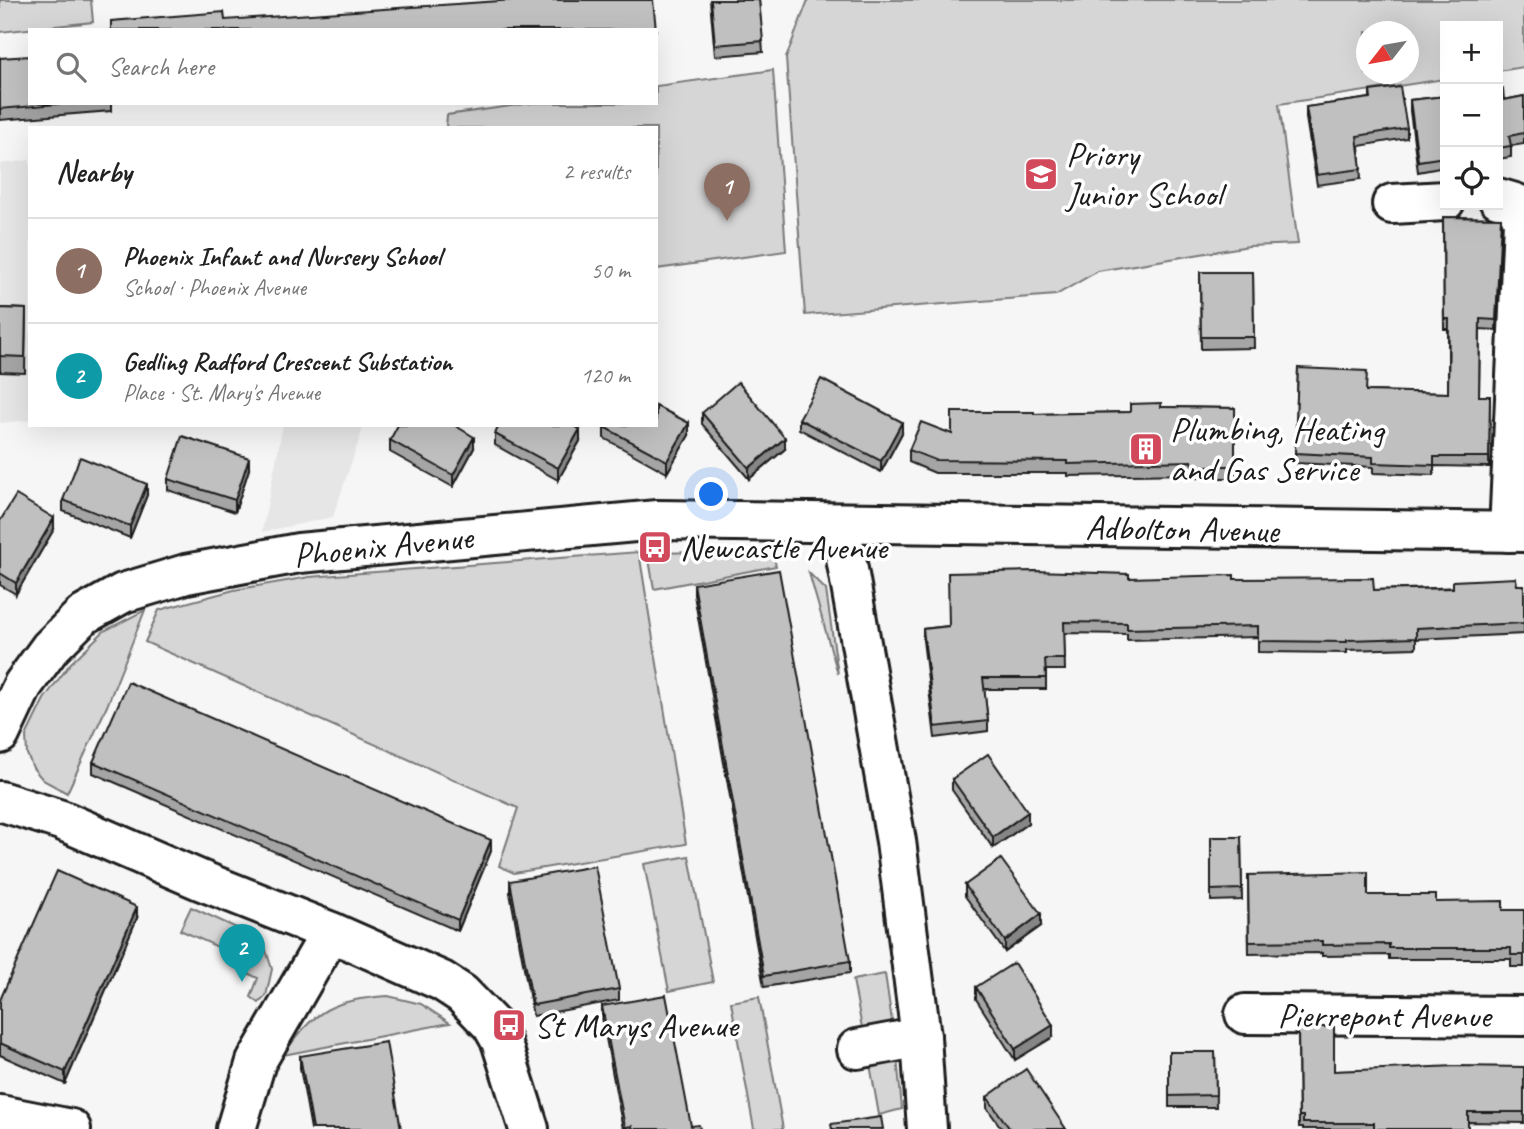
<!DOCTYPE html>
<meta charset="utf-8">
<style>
:root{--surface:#fff;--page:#f2f2f2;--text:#222;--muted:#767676;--line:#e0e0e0;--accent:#d1495b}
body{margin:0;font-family:Caveat,sans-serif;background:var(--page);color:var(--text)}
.controls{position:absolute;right:21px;top:21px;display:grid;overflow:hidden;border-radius:0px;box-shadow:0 7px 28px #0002}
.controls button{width:63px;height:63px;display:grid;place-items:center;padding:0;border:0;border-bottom:2px solid var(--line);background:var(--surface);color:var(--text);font:35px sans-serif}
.compass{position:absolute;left:1356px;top:21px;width:63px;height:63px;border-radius:50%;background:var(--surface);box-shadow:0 7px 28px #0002;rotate:239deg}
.you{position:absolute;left:712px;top:495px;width:24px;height:24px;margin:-18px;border:5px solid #fff;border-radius:50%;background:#1a73e8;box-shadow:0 0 0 10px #1a73e833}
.badge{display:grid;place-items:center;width:46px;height:46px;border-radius:50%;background:var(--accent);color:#fff;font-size:23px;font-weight:700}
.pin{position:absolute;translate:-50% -58px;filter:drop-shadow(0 2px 4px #0008)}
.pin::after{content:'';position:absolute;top:37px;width:24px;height:21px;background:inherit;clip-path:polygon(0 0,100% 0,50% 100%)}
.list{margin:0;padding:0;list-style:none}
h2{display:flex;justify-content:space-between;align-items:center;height:91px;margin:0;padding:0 28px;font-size:30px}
h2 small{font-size:23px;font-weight:400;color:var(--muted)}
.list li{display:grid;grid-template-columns:46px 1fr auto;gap:21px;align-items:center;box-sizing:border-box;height:105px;padding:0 28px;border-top:2px solid var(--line)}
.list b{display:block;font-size:26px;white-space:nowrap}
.list p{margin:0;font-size:23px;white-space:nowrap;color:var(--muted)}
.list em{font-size:23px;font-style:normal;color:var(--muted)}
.icon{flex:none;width:38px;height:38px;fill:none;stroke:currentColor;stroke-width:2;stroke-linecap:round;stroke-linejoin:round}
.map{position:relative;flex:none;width:1524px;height:1129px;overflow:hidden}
.search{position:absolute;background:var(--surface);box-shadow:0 7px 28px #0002;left:28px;top:28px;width:630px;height:77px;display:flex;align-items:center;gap:18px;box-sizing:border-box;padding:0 24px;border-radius:0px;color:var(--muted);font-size:26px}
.panel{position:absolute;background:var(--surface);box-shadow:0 7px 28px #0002;left:28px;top:126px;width:630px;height:301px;border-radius:0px}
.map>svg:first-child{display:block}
.built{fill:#e6e6e6}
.green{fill:#d6d6d6;stroke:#797979;stroke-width:2;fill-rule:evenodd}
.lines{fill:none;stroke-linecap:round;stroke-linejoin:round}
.minor-casing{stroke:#1c1c1c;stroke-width:44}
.minor{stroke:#fff;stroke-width:38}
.wall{fill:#a5a5a5;stroke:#1c1c1c;stroke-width:2}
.shaded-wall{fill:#868686;stroke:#1c1c1c;stroke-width:2}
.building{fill:#c0c0c0;stroke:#1c1c1c;stroke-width:2}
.labels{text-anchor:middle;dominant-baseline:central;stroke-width:7;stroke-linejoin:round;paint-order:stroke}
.poi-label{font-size:35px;fill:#1c1c1c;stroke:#fff;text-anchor:start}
.street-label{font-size:35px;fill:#1c1c1c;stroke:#fff}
</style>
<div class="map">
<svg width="1524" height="1129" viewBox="0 0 1524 1129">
<rect width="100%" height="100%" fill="#f6f6f6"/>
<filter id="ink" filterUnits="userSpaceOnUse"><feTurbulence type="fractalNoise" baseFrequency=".0143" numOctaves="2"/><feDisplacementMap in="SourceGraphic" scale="14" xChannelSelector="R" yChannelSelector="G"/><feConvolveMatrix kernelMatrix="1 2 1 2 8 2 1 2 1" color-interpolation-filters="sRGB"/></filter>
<g filter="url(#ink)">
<g class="built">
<polygon points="30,160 30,420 0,423 0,164"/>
<polygon points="283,425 364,425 333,517 262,532"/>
</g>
<g class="green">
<polygon points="0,0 91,0 93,22 0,32"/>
<path d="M808 0H1524V67L1498 71V26H1445V79L1279 104 1298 244 1249 246 1098 271 1056 295 805 315 786 58ZM1366 32H1408V74H1366Z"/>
<polygon points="773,70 786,251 656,269 656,128 446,128 447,115 532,103 656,103 656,86"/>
<polygon points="772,551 776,566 654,589 648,553"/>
<polygon points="639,552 686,844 514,873 499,866 518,808 145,642 159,610 234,590 309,577"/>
<polygon points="809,573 826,590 838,674"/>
<polygon points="145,610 107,706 67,793 43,780 33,768 27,754 26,736 44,699 70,664 104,631"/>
<polygon points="689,856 713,982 669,991 644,864"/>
<polygon points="191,907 250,934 264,944 272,969 266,996 259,1003 251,997 258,978 234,967 238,956 180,930"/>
<polygon points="885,974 893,1028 863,1033 853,980"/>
<path d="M388 996 421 1004 450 1023 283 1055C315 1009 333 1000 388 996Z"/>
<polygon points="759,997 783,1129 754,1129 731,1002"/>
<polygon points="896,1047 902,1109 879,1115 868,1053"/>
</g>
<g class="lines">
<g class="minor-casing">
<g id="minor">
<polyline points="1498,198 1515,203 1523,221 1509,532"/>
<polyline points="1392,204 1445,201"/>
<polyline points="840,524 896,841 921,1037 927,1129"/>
<polyline points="0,734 23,685 50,648 82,616 123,593 186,574 299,553 657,520 1524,532"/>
<polyline points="0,801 61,820 200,880 331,932 442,981 462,994 492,1025 501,1041 529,1129"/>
<polyline points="1245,1014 1524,1016"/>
<polyline points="857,1049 921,1037"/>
<polyline points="0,1115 71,1129"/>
<polyline points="236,1129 256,1062 331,932"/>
</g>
</g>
<use href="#minor" class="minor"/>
</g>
<g class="wall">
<polygon points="710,0 759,0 763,52 715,56"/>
<polygon points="0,58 30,103 111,103 111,111 0,120"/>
<polygon points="1498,90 1504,100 1524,96 1524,144 1511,146 1511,157 1498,159"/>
<polygon points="1370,91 1407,128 1407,138 1359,146 1361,179 1317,185 1306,118 1306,107 1370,98"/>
<polygon points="1445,96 1445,167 1418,172 1410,111 1410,100"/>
<polygon points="1443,217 1501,218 1496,330 1480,329 1479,396 1490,396 1489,467 1434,466 1434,475 1373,473 1373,467 1295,463 1298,368 1367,391 1448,393 1448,329 1444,329"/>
<polygon points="1200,272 1253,272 1254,348 1201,349"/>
<polygon points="0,308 26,309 25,373 0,372"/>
<polygon points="1161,407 1235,408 1235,478 1192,478 1192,474 1068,476 1068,473 935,473 909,462 909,450 952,434 1034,414 1130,412"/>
<polygon points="702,413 785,449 749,479 702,424"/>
<polygon points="799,419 902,433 881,472 799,429"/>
<polygon points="604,427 689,435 667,473 604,438"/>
<polygon points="495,434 580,441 558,480 495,445"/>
<polygon points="390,440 474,448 453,487 390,452"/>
<polygon points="249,469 235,512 168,490 168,479"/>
<polygon points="147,495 130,538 63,511 63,500"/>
<polygon points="0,521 54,529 16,594 0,585"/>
<polygon points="1129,578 1234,579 1374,590 1524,585 1524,634 1416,639 1416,648 1347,650 1347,653 1258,652 1258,637 1127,640 1127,634 1064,633 1065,670 1046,670 1046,689 984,689 988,721 988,731 935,738 923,640 923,629 949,626"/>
<polygon points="694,584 850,961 850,973 764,987 694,595"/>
<polygon points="93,762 491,851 458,931 93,773"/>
<polygon points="952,779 1028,823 993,848 952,790"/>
<polygon points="1211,837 1241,837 1242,900 1211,901"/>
<polygon points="1248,875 1368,895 1503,910 1524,910 1524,967 1511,967 1511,959 1389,959 1389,955 1322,956 1322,953 1249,954"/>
<polygon points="510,881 619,989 619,1000 533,1016 510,893"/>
<polygon points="965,885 1041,926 1005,952 965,896"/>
<polygon points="137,918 65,1084 0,1055 0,1000"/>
<polygon points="976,987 1053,1037 1015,1060 976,999"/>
<polygon points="602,1006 691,1126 700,1129 623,1129 602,1017"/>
<polygon points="1298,1027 1334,1071 1524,1067 1524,1123 1468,1122 1468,1129 1303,1129 1303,1127 1299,1127"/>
<polygon points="1169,1052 1215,1052 1216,1107 1169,1107"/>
<polygon points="300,1056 401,1129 311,1129 300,1068"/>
<polygon points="987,1097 1066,1129 1002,1129 987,1108"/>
</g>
<g class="shaded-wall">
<polygon points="902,422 902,433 881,472 881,461"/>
<polygon points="689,423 689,435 667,473 667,461"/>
<polygon points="580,429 580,441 558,480 558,468"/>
<polygon points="474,437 474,448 453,487 453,475"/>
<polygon points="785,438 785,449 749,479 749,468"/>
<polygon points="249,458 249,469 235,512 235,500"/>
<polygon points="147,484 147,495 130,538 130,526"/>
<polygon points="54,518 54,529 16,594 16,583"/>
<polygon points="1028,812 1028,823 993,848 993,837"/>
<polygon points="491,840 491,851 458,931 458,920"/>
<polygon points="137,907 137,918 65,1084 65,1072"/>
<polygon points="1041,914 1041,926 1005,952 1005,941"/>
<polygon points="1053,1025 1053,1037 1015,1060 1015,1049"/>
</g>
<g class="building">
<polygon points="514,0 653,0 656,30 111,30 111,21 224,12 225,20"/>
<polygon points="711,0 759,0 763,41 715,45"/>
<polygon points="30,56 30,103 69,103 0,109 0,58"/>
<polygon points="1400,87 1407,128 1357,136 1361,169 1317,175 1306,107 1371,98 1370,91"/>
<polygon points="1503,89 1504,100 1524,96 1524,133 1509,136 1511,146 1498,148 1498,90"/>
<polygon points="1445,96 1445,157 1418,161 1410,100"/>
<polygon points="1443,217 1501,218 1496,320 1480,319 1479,396 1490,396 1489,457 1434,457 1434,465 1373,463 1373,457 1295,453 1298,368 1367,371 1366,391 1448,393 1449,319 1444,319"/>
<polygon points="1200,272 1253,272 1254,337 1201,337"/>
<polygon points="0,308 26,309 25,357 0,356"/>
<polygon points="821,379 902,422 881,461 799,419"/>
<polygon points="738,382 785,438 749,468 702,413"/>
<polygon points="1161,403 1161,407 1235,408 1235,466 1192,466 1192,461 1068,464 1068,461 935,460 909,450 921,422 952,434 952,412 1034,412 1034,414 1130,412 1130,404"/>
<polygon points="656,406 689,423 667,461 604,427 605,425 656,425"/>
<polygon points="398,425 454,425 474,437 453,475 390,440"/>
<polygon points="499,425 572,425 580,429 558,468 495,434"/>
<polygon points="182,436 249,458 235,500 168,479"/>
<polygon points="80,457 147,484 130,526 63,500"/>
<polygon points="16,495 54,518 16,583 0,573 0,521"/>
<polygon points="779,570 850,961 764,976 694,584"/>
<polygon points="1035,571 1129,574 1129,578 1234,575 1234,579 1373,578 1374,590 1453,588 1453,581 1516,578 1517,585 1524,585 1524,623 1416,628 1416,638 1347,640 1347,642 1258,641 1258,626 1127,629 1127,623 1064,622 1065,659 1045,659 1046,678 983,678 988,721 935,727 923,629 949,626 948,573"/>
<polygon points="128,682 491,840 458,920 93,762"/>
<polygon points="988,754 1028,812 993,837 952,779"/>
<polygon points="1211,837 1241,837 1242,889 1211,890"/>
<polygon points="1001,859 1041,914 1005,941 965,885"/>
<polygon points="595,866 619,989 533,1005 510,881"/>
<polygon points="57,871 137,907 65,1072 0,1043 0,1000"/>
<polygon points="1368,872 1368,895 1436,895 1436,902 1503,901 1503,910 1524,910 1524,955 1511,955 1511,948 1389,948 1389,944 1322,945 1322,941 1249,942 1248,875"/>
<polygon points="1014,963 1053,1025 1015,1049 976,987"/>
<polygon points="666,995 691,1126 699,1125 700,1129 633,1129 632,1126 625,1127 602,1006"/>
<polygon points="1298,1027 1334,1027 1334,1071 1457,1066 1524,1067 1524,1112 1468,1112 1468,1129 1374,1129 1374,1123 1303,1123 1303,1116 1299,1116"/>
<polygon points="386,1042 401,1129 313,1129 300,1056"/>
<polygon points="1169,1052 1215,1052 1216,1095 1169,1096"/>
<polygon points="1026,1069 1066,1129 1010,1129 987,1097"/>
<polygon points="881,1117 883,1129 832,1129 831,1124"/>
</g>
</g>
<defs>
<g id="school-square" transform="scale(1.75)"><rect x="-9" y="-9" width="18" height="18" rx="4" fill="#d1495b" stroke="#fff"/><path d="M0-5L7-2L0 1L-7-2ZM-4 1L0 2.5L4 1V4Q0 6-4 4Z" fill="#fff"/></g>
<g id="building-square" transform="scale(1.75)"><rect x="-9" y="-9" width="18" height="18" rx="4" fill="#d1495b" stroke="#fff"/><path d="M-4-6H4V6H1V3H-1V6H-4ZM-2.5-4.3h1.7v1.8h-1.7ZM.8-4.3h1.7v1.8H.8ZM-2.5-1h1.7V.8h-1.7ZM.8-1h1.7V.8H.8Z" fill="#fff"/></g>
<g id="bus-square" transform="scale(1.75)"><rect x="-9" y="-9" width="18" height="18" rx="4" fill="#d1495b" stroke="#fff"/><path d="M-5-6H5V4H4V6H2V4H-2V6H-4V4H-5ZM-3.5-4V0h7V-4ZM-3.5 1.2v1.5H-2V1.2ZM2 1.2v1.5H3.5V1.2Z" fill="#fff"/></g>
</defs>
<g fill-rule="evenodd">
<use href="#school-square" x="1041" y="174"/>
<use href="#building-square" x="1146" y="449"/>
<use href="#bus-square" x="655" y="547"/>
<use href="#bus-square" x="509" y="1025"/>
</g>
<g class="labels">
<g class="poi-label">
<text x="1066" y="154">Priory<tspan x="1066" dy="40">Junior School</tspan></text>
<text x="1170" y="429">Plumbing, Heating<tspan x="1170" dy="40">and Gas Service</tspan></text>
<text x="680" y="547">Newcastle Avenue</text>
<text x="534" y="1025">St Marys Avenue</text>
</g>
<g class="street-label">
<text transform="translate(1182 529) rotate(1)">Adbolton Avenue</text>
<text transform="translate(383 546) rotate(-6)">Phoenix Avenue</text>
<text x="1384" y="1015">Pierrepont Avenue</text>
</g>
</g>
</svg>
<div class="controls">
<button>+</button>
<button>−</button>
<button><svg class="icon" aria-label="locate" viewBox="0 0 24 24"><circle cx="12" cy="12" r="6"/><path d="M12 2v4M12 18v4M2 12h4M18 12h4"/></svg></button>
</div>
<svg class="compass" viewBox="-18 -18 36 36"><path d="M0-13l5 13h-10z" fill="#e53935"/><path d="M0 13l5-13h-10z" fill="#767676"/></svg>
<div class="you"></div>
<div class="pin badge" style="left:727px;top:221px;background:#8d6e63">1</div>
<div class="pin badge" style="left:242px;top:982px;background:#0f9aa8">2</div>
<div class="search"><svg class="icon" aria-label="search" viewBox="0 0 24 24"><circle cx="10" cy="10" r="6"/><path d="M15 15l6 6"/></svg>Search here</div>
<section class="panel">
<h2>Nearby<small>2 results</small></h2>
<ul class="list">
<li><span class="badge" style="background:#8d6e63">1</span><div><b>Phoenix Infant and Nursery School</b><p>School · Phoenix Avenue</p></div><em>50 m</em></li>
<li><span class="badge" style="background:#0f9aa8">2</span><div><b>Gedling Radford Crescent Substation</b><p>Place · St. Mary's Avenue</p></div><em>120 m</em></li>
</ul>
</section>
</div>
